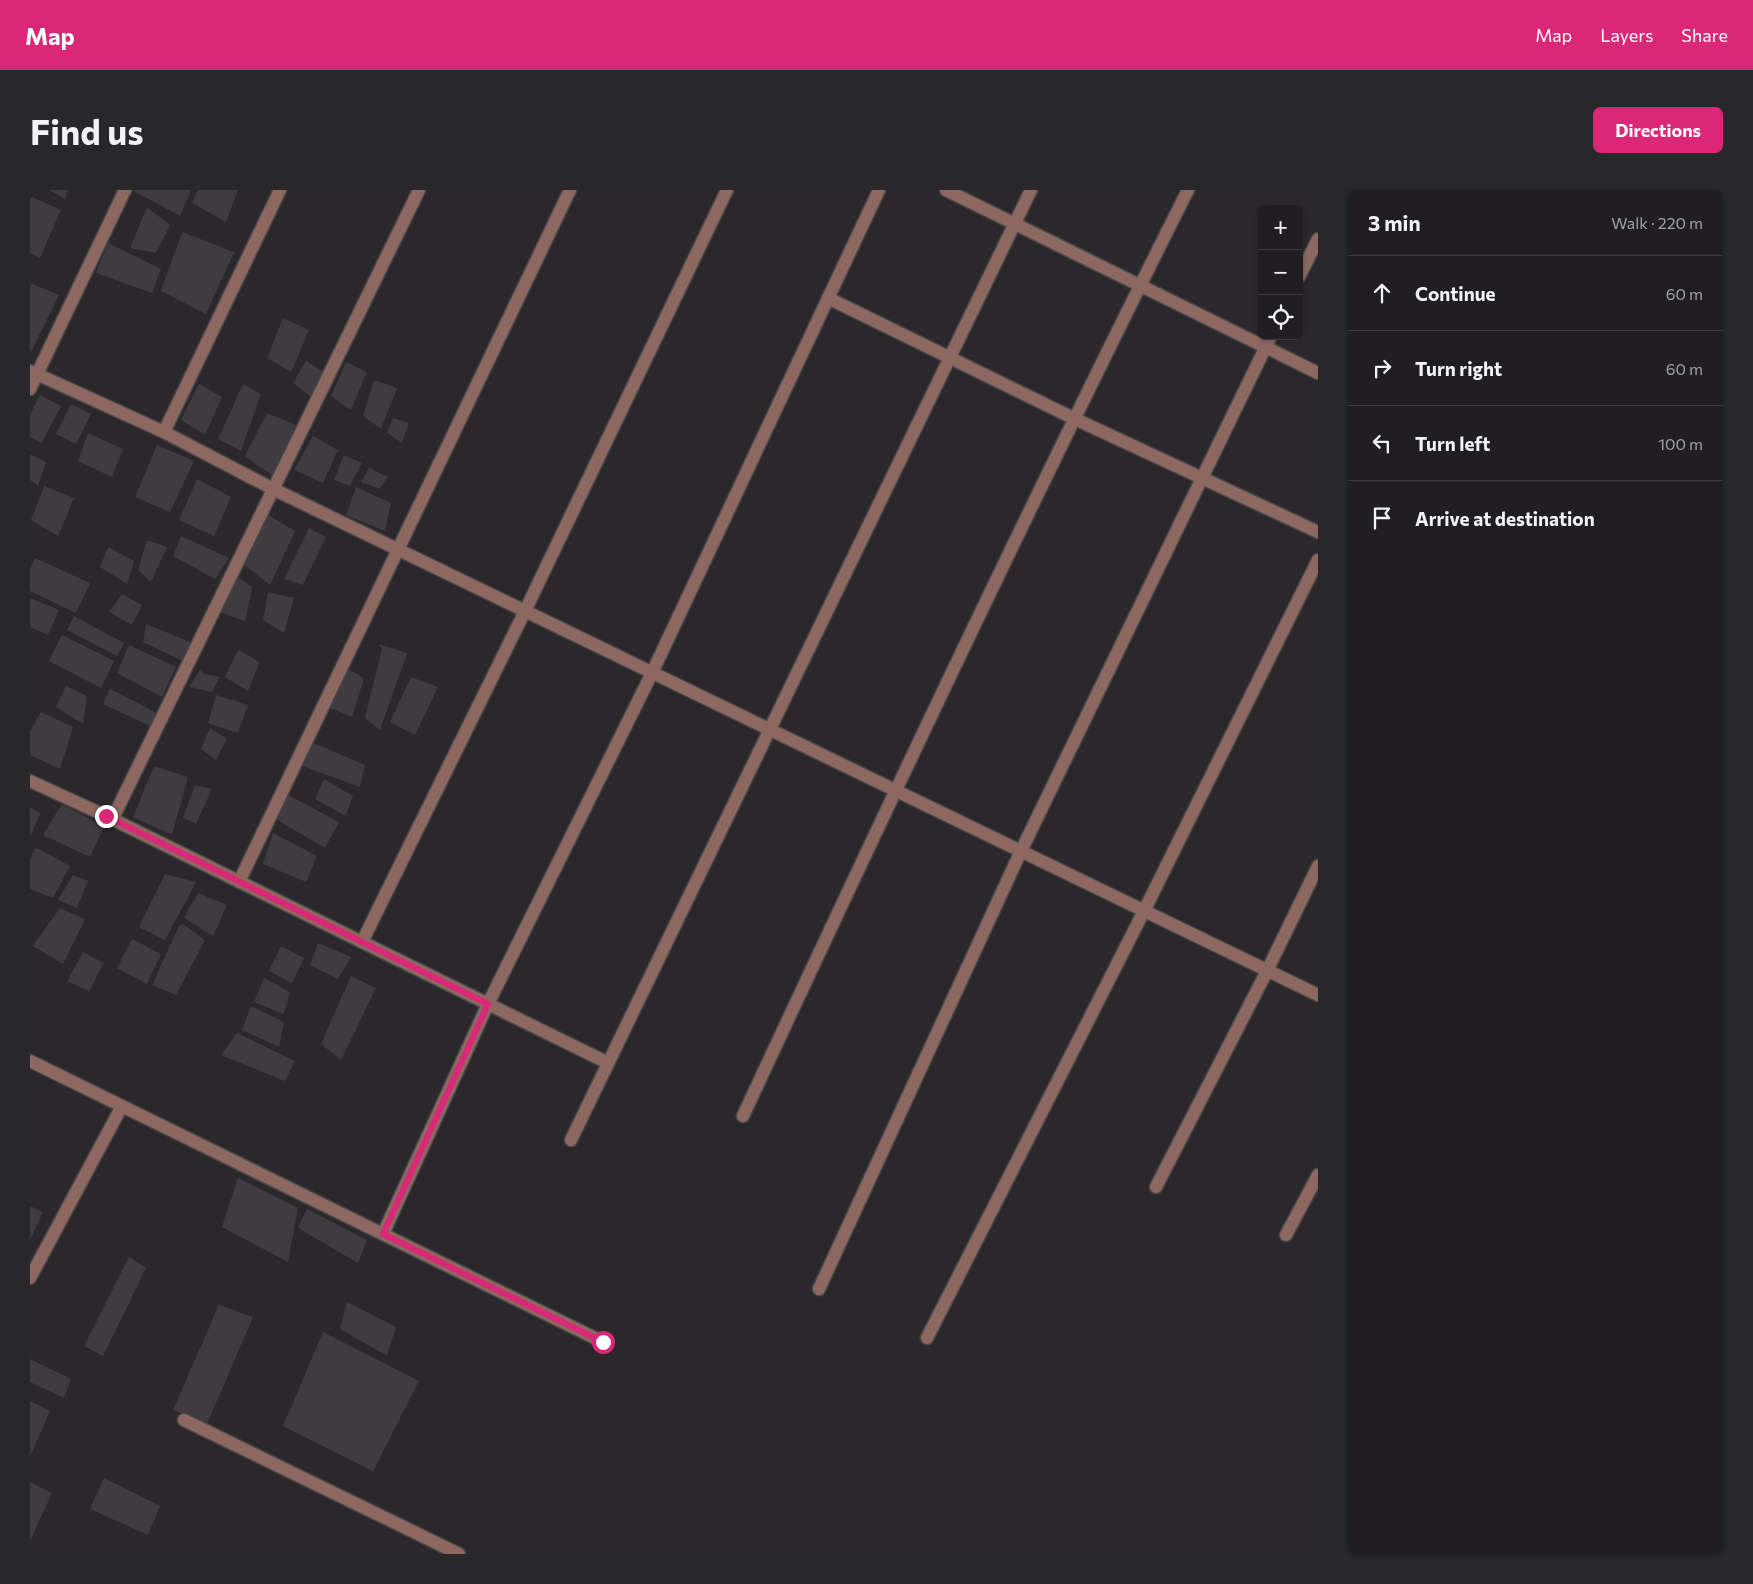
<!DOCTYPE html>
<meta charset="utf-8">
<style>
:root{--surface:#201e20;--page:#282729;--text:#f1f3f6;--muted:#a2a2a5;--line:#3d3c3e;--accent:#db2777}
body{margin:0;font-family:Commissioner,sans-serif;background:var(--page);color:var(--text)}
.controls{position:absolute;right:15px;top:15px;display:grid;overflow:hidden;border-radius:8px;box-shadow:0 1px 4px #0004}
.controls button{width:45px;height:45px;display:grid;place-items:center;padding:0;border:0;border-bottom:1px solid var(--line);background:var(--surface);color:var(--text);font:25px sans-serif}
.stop{position:absolute;width:15px;height:15px;margin:-11px;border:4px solid #db2777;border-radius:50%;background:#fff}
.stop.end{background:#db2777;border-color:#fff;box-shadow:0 1px 5px #0008}
.list{margin:0;padding:0;list-style:none}
h2{display:flex;justify-content:space-between;align-items:center;height:65px;margin:0;padding:0 20px;font-size:21px}
h2 small{font-size:16px;font-weight:400;color:var(--muted)}
.list li{display:grid;grid-template-columns:32px 1fr auto;gap:15px;align-items:center;box-sizing:border-box;height:75px;padding:0 20px;border-top:1px solid var(--line)}
.list b{display:block;font-size:19px;white-space:nowrap}
.list em{font-size:16px;font-style:normal;color:var(--muted)}
.icon{flex:none;width:28px;height:28px;fill:none;stroke:currentColor;stroke-width:2;stroke-linecap:round;stroke-linejoin:round}
.map{position:relative;flex:none;width:1288px;height:1364px;overflow:hidden;border-radius:8px}
header{display:flex;align-items:center;gap:30px;box-sizing:border-box;height:70px;padding:0 25px;background:var(--accent);color:#fff}
header strong{font-size:24px}
nav{display:flex;gap:28px;margin-inline-start:auto;font-size:18px}
.intro{display:flex;align-items:center;justify-content:space-between;box-sizing:border-box;height:120px;padding:0 30px}
h1{margin:0;font-size:35px}
.button{padding:12px 22px;border-radius:8px;background:var(--accent);color:#fff;font-size:18px;font-weight:700}
main{display:flex;gap:30px;padding:0 30px}
aside{flex:1;background:var(--surface);border-radius:8px;box-shadow:0 1px 4px #0004}
.map>svg:first-child{display:block}
.building{fill:#3e3c40}
.lines{fill:none;stroke-linecap:round;stroke-linejoin:round}
.minor-casing{stroke:#484649;stroke-width:15}
.minor{stroke:#8c6860;stroke-width:12}
.route{stroke:#db2777;stroke-width:6}
</style>
<header>
<strong>Map</strong>
<nav><a>Map</a><a>Layers</a><a>Share</a></nav>
</header>
<div class="intro"><h1>Find us</h1><a class="button">Directions</a></div>
<main>
<div class="map">
<svg width="1288" height="1364" viewBox="0 0 1288 1364">
<rect width="100%" height="100%" fill="#2a282b"/>
<g class="building">
<polygon points="19,0 38,0 35,9"/>
<polygon points="102,0 161,0 150,26"/>
<polygon points="168,0 208,0 196,32 162,13"/>
<polygon points="2,7 31,20 10,68 0,63 0,10"/>
<polygon points="117,17 140,35 126,63 100,58"/>
<polygon points="152,42 204,62 176,124 131,101"/>
<polygon points="78,53 131,79 122,103 66,83"/>
<polygon points="0,93 29,105 1,162 0,161"/>
<polygon points="253,128 279,140 261,182 237,168"/>
<polygon points="276,171 297,184 285,210 263,193"/>
<polygon points="316,172 337,182 321,220 301,206"/>
<polygon points="344,190 367,198 351,239 333,226"/>
<polygon points="169,194 192,207 175,245 151,230"/>
<polygon points="213,194 231,204 211,261 188,249"/>
<polygon points="10,205 31,216 12,253 0,247 0,225"/>
<polygon points="41,214 61,224 46,254 26,244"/>
<polygon points="237,223 266,235 246,288 215,266"/>
<polygon points="363,228 379,233 372,253 357,243"/>
<polygon points="58,243 93,259 82,287 48,271"/>
<polygon points="283,246 308,260 293,293 264,280"/>
<polygon points="127,255 164,271 140,322 105,307"/>
<polygon points="0,264 16,272 8,296 0,290"/>
<polygon points="314,265 332,273 320,296 304,290"/>
<polygon points="339,278 358,287 349,299 331,292"/>
<polygon points="167,289 201,307 184,346 149,330"/>
<polygon points="14,296 44,308 28,346 1,330"/>
<polygon points="326,297 361,313 355,341 316,325"/>
<polygon points="235,323 265,341 240,395 214,375"/>
<polygon points="279,338 296,347 273,395 254,389"/>
<polygon points="151,346 199,368 185,389 143,366"/>
<polygon points="117,350 137,357 121,392 108,380"/>
<polygon points="78,357 104,371 97,394 70,377"/>
<polygon points="5,368 60,393 46,423 0,401 0,379"/>
<polygon points="205,385 222,397 215,431 190,422"/>
<polygon points="238,402 264,408 254,443 233,430"/>
<polygon points="92,404 112,415 102,435 79,422"/>
<polygon points="0,408 29,420 18,445 0,437"/>
<polygon points="44,426 94,453 87,466 37,440"/>
<polygon points="116,434 165,454 157,473 113,452"/>
<polygon points="32,445 84,471 71,498 19,471"/>
<polygon points="349,454 377,463 350,540 335,528 352,459"/>
<polygon points="99,455 146,477 132,507 87,483"/>
<polygon points="208,460 230,472 218,501 195,487"/>
<polygon points="313,476 334,488 322,527 296,516"/>
<polygon points="170,480 174,484 190,487 182,502 159,497"/>
<polygon points="381,487 408,497 385,545 360,532"/>
<polygon points="36,496 57,506 53,534 26,517"/>
<polygon points="80,499 127,523 120,536 73,514"/>
<polygon points="186,505 218,515 208,543 178,533"/>
<polygon points="11,522 43,537 30,579 0,565 0,541"/>
<polygon points="180,538 197,549 186,570 171,559"/>
<polygon points="279,551 335,575 330,597 270,575"/>
<polygon points="124,576 158,587 142,645 103,627"/>
<polygon points="294,589 323,606 316,626 285,609"/>
<polygon points="165,595 182,599 166,634 153,628"/>
<polygon points="258,605 309,632 295,658 244,628"/>
<polygon points="32,614 74,637 60,667 13,645"/>
<polygon points="0,618 11,623 0,646"/>
<polygon points="243,643 287,666 276,692 233,674"/>
<polygon points="5,658 9,659 40,676 23,708 0,699 0,670"/>
<polygon points="135,684 166,692 135,750 109,737"/>
<polygon points="43,685 58,691 47,718 28,710"/>
<polygon points="168,703 197,715 183,746 154,728"/>
<polygon points="30,718 55,729 33,774 3,756"/>
<polygon points="153,734 175,750 146,805 122,795 149,736"/>
<polygon points="102,749 131,764 117,794 87,778"/>
<polygon points="288,753 321,767 308,789 280,775"/>
<polygon points="251,756 274,768 262,793 239,781"/>
<polygon points="53,762 74,773 59,801 37,791"/>
<polygon points="321,786 346,798 311,870 291,854"/>
<polygon points="234,788 260,802 254,824 224,812"/>
<polygon points="221,816 254,832 249,857 212,840"/>
<polygon points="207,843 265,871 255,891 191,865"/>
<polygon points="208,988 268,1018 258,1072 192,1037"/>
<polygon points="0,1016 13,1022 0,1050"/>
<polygon points="277,1019 337,1050 328,1073 268,1038"/>
<polygon points="99,1067 116,1078 73,1166 54,1156"/>
<polygon points="317,1112 366,1137 357,1166 310,1139"/>
<polygon points="189,1115 223,1127 177,1234 143,1220"/>
<polygon points="293,1142 389,1191 343,1281 253,1236"/>
<polygon points="0,1169 41,1189 34,1208 0,1192"/>
<polygon points="0,1211 20,1221 0,1266"/>
<polygon points="74,1288 130,1316 118,1345 60,1319"/>
<polygon points="0,1292 22,1303 0,1351"/>
</g>
<g class="lines">
<g class="minor-casing">
<g id="minor">
<polyline points="916,0 1288,183"/>
<polyline points="1269,87 1288,49"/>
<polyline points="798,108 1045,229 1288,342"/>
<polyline points="0,181 134,242 243,299 1288,805"/>
<polyline points="0,199 95,0"/>
<polyline points="134,242 250,0"/>
<polyline points="0,591 76,626 578,873"/>
<polyline points="82,630 389,0"/>
<polyline points="209,692 540,0"/>
<polyline points="332,752 495,421 697,0"/>
<polyline points="0,871 573,1152"/>
<path d="M713 926C858 615 1004 306 1158 0"/>
<polyline points="541,950 1001,0"/>
<polyline points="1126,997 1237,781 1288,676"/>
<polyline points="353,1044 458,814 622,483 849,0"/>
<polyline points="1256,1045 1288,985"/>
<polyline points="0,1088 92,916"/>
<polyline points="789,1099 991,661 1241,146"/>
<polyline points="897,1148 1114,721 1288,370"/>
<polyline points="154,1230 429,1364"/>
</g>
</g>
<use href="#minor" class="minor"/>
</g>
<g class="lines">
<polyline class="route" points="76,626 458,814 353,1044 573,1152"/>
</g>
</svg>
<div class="controls">
<button>+</button>
<button>−</button>
<button><svg class="icon" aria-label="locate" viewBox="0 0 24 24"><circle cx="12" cy="12" r="6"/><path d="M12 2v4M12 18v4M2 12h4M18 12h4"/></svg></button>
</div>
<div class="stop" style="left:573px;top:1152px"></div>
<div class="stop end" style="left:76px;top:626px"></div>
</div>
<aside>
<h2>3 min<small>Walk · 220 m</small></h2>
<ul class="list">
<li><svg class="icon" aria-label="ahead" viewBox="0 0 24 24"><path d="M12 20V5M6 11l6-6 6 6"/></svg><div><b>Continue</b></div><em>60 m</em></li>
<li><svg class="icon" aria-label="right" viewBox="0 0 24 24"><path d="M7 20v-9h11M14 6l5 5-5 5"/></svg><div><b>Turn right</b></div><em>60 m</em></li>
<li><svg class="icon" aria-label="left" viewBox="0 0 24 24"><path d="M17 20v-9H6M10 6l-5 5 5 5"/></svg><div><b>Turn left</b></div><em>100 m</em></li>
<li><svg class="icon" aria-label="arrive" viewBox="0 0 24 24"><path d="M6 21V4h12l-3 4 3 4H6"/></svg><div><b>Arrive at destination</b></div></li>
</ul>
</aside>
</main>
